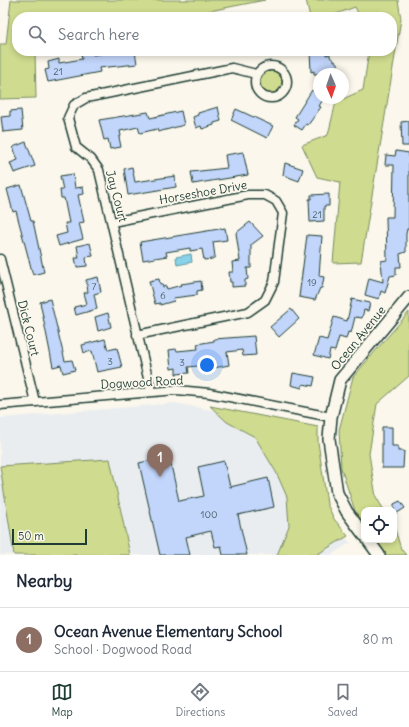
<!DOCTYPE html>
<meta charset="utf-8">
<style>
:root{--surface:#fff;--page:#f6f6f7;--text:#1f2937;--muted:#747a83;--line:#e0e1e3;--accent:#1f3d34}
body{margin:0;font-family:Delius,sans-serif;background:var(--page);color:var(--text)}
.controls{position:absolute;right:12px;bottom:12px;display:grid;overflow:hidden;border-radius:8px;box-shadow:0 2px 6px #0003}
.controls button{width:36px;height:36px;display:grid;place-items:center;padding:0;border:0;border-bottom:1px solid var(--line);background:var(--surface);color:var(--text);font:20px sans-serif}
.compass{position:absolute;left:313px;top:68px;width:36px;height:36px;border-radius:50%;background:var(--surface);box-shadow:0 2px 6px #0003;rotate:178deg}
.scale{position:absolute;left:12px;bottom:10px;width:75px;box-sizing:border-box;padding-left:4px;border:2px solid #1f3d34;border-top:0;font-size:11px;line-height:14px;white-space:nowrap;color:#1f3d34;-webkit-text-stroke:3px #fbf7ec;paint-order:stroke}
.you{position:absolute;left:207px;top:365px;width:14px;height:14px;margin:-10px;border:3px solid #fff;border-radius:50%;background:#1a73e8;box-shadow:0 0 0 6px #1a73e833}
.badge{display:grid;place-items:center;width:26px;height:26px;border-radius:50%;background:var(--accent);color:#fff;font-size:13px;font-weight:700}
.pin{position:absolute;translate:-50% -33px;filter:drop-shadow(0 1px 2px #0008)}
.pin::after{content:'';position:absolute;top:21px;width:14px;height:12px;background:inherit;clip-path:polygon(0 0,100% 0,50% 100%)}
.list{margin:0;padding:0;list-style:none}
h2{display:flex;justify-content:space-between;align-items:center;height:52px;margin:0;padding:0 16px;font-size:17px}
h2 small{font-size:13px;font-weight:400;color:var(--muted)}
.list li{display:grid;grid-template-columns:26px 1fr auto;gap:12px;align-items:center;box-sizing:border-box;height:64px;padding:0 16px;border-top:1px solid var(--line)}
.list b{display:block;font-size:15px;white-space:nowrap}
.list p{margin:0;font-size:13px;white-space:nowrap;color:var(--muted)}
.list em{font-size:13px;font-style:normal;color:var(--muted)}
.icon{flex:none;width:22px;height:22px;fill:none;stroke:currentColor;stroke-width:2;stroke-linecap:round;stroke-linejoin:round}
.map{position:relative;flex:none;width:409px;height:555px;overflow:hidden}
.search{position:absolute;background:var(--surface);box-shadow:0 2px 6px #0003;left:12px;right:12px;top:12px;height:44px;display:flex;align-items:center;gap:10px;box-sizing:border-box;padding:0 14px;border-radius:16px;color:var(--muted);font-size:15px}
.sheet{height:116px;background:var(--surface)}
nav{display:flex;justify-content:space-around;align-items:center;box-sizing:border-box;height:56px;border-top:1px solid var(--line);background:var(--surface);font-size:11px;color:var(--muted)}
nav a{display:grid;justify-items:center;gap:2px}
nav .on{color:var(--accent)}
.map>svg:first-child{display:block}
.built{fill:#eaedf0}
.green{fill:#cfdb8e;stroke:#778c61}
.water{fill:#88d3e9;stroke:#5e97a1}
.building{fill:#c2d5fa;stroke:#1f3d34}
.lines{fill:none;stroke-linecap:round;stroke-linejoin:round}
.minor-casing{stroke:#1f3d34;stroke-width:11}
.secondary-casing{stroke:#1f3d34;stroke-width:14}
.minor{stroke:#fbf7ec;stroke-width:8}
.secondary{stroke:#fbf7ec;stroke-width:11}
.labels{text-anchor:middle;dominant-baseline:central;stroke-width:3.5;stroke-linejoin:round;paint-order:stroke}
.number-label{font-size:10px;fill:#486366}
.street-label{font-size:12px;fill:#1f3d34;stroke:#fbf7ec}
</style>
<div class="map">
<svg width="409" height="555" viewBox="0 0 409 555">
<rect width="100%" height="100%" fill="#fbf7ec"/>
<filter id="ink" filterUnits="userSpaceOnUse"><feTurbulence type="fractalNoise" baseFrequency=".025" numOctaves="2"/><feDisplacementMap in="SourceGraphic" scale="8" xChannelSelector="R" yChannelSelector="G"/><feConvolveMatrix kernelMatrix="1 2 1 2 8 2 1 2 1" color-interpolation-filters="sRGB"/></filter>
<g filter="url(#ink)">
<polygon class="built" points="175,403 260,419 350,543 331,555 0,555 0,418"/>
<g class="green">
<polygon points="11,0 265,0 179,17 17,17 17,51 35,51 36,98 0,99 0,44 6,44"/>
<polygon points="306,0 398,0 401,19 361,262 333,263 340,182 317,177 302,145 328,135 336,102 363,90 369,51 392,51 392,17 360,17 355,7 328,17 310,17"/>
<circle cx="270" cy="83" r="14"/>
<polygon points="409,312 409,376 377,404 369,454 376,497 384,510 364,510 364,524 355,511 341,468 339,430 353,377"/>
<polygon points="210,406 318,427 318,442 327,504 334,519 348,536 316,555 277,555 289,526 287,497 276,472 255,437 227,422"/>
<polygon points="110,459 130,555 14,555 0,466"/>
<polygon points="394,526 401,549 406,555 385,555 374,540 394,540"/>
</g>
<polygon class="water" points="191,254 192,262 177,265 176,257"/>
<g class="building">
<polygon points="120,51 135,51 137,64 99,68 100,72 48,82 45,70 49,69 48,62 59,59 59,63 82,59 81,54 92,52 93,55"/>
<polygon points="310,51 326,51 326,55 330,54 330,57 337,63 338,70 327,70 327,74 314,74 314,71 311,72"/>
<polygon points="312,90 319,95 319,98 324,98 319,106 321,107 308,125 306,124 302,130 294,125 298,119 295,117"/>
<polygon points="218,107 221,121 214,123 214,125 202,129 201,126 196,128 193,117 198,115 198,113"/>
<polygon points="236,109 273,126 267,138 231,120"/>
<polygon points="21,110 23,130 3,132 1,117 10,116 10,111"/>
<polygon points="181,111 184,125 158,132 157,129 140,133 138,127 120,131 121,136 119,137 121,147 110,149 108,139 104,140 99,120 148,112 150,118"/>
<polygon points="409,121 409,146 402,146 401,122"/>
<polygon points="26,142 35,166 14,173 10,163 18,160 13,147"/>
<polygon points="396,151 409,153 409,229 407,229 406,234 406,252 400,254 401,267 396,267 396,275 390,276 385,293 381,291 379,299 365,295 369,278 383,282 381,261 387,260 386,217 393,217 394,165 385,165 386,155 395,156"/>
<polygon points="243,152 248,175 193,184 191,172 227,168 225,155"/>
<polygon points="285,163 303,169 299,181 283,175"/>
<polygon points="132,167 135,182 175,176 176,187 128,195 124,169"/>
<polygon points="73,174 75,188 83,187 84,194 78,195 84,222 79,223 83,239 59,246 56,236 67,233 65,223 69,223 64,198 61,198 60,190 63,190 60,176"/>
<polygon points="21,185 31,221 33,221 44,272 33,275 16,211 13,212 7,189"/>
<polygon points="329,194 329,206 324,206 324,221 310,222 309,199 311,199 311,195"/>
<polygon points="250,222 263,236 251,245 251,268 247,268 248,279 245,280 245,286 232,287 232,282 230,282 229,272 233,272 232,262 240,261 236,233"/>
<polygon points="225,228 227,240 213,242 215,257 212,259 204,260 202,249 190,251 190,248 166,252 167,256 143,260 140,242"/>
<polygon points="307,235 322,236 319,276 324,277 322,288 320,288 315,300 299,297"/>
<polygon points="90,243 93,256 86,257 87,266 77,267 75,258 79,258 77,246"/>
<polygon points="98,277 101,292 94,294 97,309 76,315 74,307 87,304 84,293 88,292 86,280"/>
<polygon points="159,279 160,284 162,284 163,287 166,286 167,289 182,285 181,284 201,281 202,290 197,291 197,295 173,298 174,301 160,305 160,303 155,304 149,281"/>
<polygon points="50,299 65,361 72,360 75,370 63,373 61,365 53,367 40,302"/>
<polygon points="352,299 370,303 368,311 364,310 362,318 355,317 351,333 348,332 346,339 339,337 335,351 330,350 328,359 314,355 319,338 327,340 334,317 347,321"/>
<polygon points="291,309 299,319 279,337 270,327"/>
<polygon points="108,313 111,327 98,331 95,317"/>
<polygon points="254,336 256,355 243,356 242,350 227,352 229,365 209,369 208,365 188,367 189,373 176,374 176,368 171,369 169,350 176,349 177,351 198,349 197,344 214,341 214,339"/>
<polygon points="105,339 108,350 117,348 122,367 97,372 92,351 84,353 82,345"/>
<polygon points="293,373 315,377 313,386 303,384 302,388 291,385"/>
<polygon points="382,427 392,427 392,446 398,446 398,451 404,451 403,468 382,468"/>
<polygon points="169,456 179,501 204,496 198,467 224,461 230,487 268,478 274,507 238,515 247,555 223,555 221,546 215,547 211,531 186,537 190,555 160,555 139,463"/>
<polygon points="400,501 405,508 394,515 394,504"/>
</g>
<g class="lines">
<g class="minor-casing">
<g id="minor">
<circle cx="271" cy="82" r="16"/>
<polyline points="112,222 248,195 265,195 276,201 283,213 274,282 265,300 248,312 137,335"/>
<polyline points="0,259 35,402"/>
<polyline points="151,391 99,170 91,159 76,147 68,118 74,105 86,98 232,68 256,74"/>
<polyline points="0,405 177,390 209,393 331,417"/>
</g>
</g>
<g class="secondary-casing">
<g id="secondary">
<polyline points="364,535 347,512 337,493 329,439 331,417 340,380 409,297"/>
<polyline points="368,540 379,555"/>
</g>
</g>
<use href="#minor" class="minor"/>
<use href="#secondary" class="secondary"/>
</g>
</g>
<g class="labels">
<g class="number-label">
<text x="58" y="71">21</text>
<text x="317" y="214">21</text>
<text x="312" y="282">19</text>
<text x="94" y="286">7</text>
<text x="163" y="295">6</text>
<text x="110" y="361">3</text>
<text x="182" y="362">3</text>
<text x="209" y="514">100</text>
</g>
<g class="street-label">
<text transform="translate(203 192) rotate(-10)">Horseshoe Drive</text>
<text transform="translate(117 196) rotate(75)">Jay Court</text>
<text transform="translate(29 328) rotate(76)">Dick Court</text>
<text transform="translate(358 338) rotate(-51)">Ocean Avenue</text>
<text transform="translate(142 382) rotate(-3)">Dogwood Road</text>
</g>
</g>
</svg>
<div class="controls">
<button><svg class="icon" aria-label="locate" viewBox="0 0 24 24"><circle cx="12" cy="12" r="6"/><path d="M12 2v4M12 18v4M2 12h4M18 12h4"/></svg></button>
</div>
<svg class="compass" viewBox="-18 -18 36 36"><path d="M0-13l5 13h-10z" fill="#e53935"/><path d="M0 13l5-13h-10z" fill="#747a83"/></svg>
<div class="scale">50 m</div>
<div class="you"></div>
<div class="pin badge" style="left:160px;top:477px;background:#8d6e63">1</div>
<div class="search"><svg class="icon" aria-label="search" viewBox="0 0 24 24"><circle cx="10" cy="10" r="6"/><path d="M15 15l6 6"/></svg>Search here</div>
</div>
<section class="sheet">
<h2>Nearby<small></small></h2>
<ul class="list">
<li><span class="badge" style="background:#8d6e63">1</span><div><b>Ocean Avenue Elementary School</b><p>School · Dogwood Road</p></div><em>80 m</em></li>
</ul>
</section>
<nav>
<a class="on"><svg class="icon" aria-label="map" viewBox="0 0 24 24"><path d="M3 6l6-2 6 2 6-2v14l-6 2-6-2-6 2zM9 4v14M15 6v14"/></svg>Map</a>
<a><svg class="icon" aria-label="directions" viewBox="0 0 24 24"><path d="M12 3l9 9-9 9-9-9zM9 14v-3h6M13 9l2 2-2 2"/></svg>Directions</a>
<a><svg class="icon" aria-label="saved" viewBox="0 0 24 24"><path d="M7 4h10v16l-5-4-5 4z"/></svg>Saved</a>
</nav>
